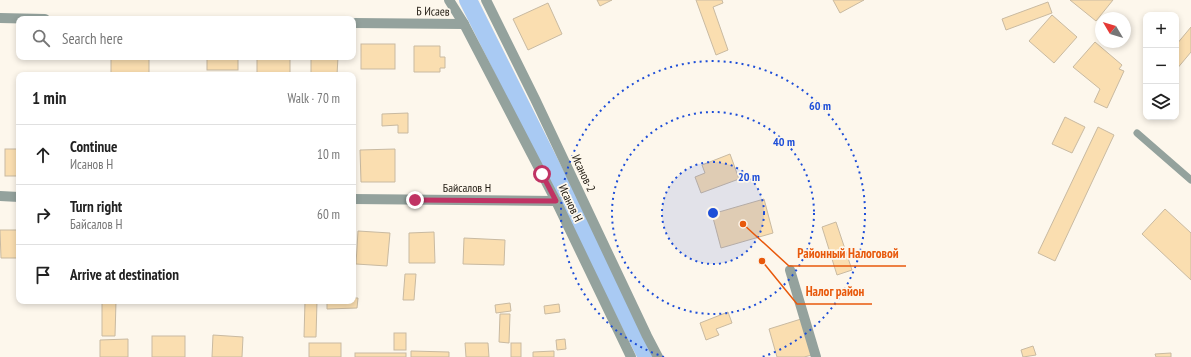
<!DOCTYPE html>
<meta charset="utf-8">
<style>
:root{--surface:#fff;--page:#f6f6f6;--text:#222;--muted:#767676;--line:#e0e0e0}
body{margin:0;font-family:"PT Sans Narrow",sans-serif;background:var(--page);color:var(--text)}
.controls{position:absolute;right:12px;top:12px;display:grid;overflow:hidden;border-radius:8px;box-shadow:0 2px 6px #0003}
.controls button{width:36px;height:36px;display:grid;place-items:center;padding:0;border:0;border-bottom:1px solid var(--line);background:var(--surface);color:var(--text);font:20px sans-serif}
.compass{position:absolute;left:1095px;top:12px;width:36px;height:36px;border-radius:50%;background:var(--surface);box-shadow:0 2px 6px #0003;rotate:308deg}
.stop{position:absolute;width:12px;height:12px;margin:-9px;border:3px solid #c03364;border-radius:50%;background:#fff}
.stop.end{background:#c03364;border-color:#fff;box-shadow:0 1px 4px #0008}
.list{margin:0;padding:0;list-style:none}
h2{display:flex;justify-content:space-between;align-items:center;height:52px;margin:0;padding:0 16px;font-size:17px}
h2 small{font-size:13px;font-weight:400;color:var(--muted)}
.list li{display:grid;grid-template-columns:26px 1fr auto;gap:12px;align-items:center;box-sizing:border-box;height:60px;padding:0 16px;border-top:1px solid var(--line)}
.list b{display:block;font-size:15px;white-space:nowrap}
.list p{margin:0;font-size:13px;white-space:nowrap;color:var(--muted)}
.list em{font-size:13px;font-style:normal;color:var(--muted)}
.icon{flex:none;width:22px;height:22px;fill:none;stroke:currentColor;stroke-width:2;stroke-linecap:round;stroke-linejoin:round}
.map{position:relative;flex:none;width:1191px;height:357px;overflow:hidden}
.search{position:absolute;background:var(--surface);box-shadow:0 2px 6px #0003;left:16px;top:16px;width:340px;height:44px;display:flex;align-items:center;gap:10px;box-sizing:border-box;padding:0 14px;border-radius:8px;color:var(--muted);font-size:15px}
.panel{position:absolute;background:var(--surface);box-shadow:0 2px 6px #0003;left:16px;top:72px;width:340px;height:232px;border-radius:8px}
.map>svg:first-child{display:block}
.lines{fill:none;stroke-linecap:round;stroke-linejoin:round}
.canal{stroke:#a9caf3;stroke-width:18}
.building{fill:#fadeb0;stroke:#c9baa1}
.service{stroke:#94a29d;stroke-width:7}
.minor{stroke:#94a29d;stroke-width:10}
.route{stroke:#c03364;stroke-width:5}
.ring{fill:none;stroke:#1d4ed8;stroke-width:2;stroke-dasharray:2 4}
.labels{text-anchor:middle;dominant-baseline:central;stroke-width:3.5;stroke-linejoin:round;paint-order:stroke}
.street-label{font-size:12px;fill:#1f1910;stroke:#fdf7ec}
.centre{fill:#1d4ed8;stroke:#fdf7ec;stroke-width:2}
.ring-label{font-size:12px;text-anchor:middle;font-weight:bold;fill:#1d4ed8;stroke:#fdf7ec;stroke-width:3.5;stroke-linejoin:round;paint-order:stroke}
.leader{fill:none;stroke:#e8590c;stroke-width:1.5}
.callout-dot{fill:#e8590c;stroke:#fdf7ec;stroke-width:1.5}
.callout-label{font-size:13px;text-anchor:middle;font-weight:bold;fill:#e8590c;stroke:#fdf7ec;stroke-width:3.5;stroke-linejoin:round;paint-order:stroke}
</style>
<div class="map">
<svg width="1191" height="357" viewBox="0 0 1191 357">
<rect width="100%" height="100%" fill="#fdf7ec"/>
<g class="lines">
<polyline class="canal" points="468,0 647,357"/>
</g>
<g class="building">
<polygon points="597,0 612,0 600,6"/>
<polygon points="696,0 722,0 723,3 713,7 728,50 716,55"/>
<polygon points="833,0 864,0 840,13"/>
<polygon points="1070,0 1113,0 1096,21"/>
<polygon points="1048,2 1052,13 1006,30 1002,19"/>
<polygon points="548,3 562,34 528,50 513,19"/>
<polygon points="1052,15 1077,37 1054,63 1029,41"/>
<polygon points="1191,27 1191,52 1176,70 1176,45"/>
<polygon points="1095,42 1122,65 1119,69 1124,71 1107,108 1094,102 1100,89 1073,67"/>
<rect x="361" y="44" width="34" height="25"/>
<polygon points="414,46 440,46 440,57 445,57 445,68 440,68 440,72 414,72"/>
<rect x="111" y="57" width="38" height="18"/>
<rect x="207" y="57" width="31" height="13"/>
<rect x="257" y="57" width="33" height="18"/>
<polygon points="311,57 338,57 337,75 311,75"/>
<polygon points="408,113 408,133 398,133 398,125 382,126 382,114"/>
<polygon points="1065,117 1085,127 1072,153 1052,144"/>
<polygon points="1098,127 1114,135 1055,261 1038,253"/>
<rect x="5" y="149" width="14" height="27"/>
<polygon points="395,149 395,182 361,182 360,150"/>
<polygon points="730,154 739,179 701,193 695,177 705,173 702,165"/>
<polygon points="764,199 773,233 721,248 712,214"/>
<polygon points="1165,209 1191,233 1191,280 1142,234"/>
<polygon points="836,222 852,270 837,275 822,227"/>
<polygon points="0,230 19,230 19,258 1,258"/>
<polygon points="358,231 390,233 387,266 356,264"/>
<polygon points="434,232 435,263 409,263 409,233"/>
<polygon points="464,238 505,240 504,265 463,264"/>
<polygon points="405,274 416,274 414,300 403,300"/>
<polygon points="353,298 358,298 357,308 327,309 327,301 353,301"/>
<polygon points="102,301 116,301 115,336 102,336"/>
<polygon points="305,301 317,301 316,337 304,337"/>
<polygon points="510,303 511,311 496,313 495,305"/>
<polygon points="559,304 560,312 545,314 544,306"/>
<polygon points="728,312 732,323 716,329 719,335 706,340 700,323"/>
<polygon points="500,314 510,314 509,343 499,342"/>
<polygon points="801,319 812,355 804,357 777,357 769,329"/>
<rect x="394" y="333" width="12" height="17"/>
<polygon points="213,335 243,337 242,357 212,357"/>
<rect x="152" y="336" width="33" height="21"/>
<polygon points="128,339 128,357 100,357 100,340"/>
<polygon points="565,339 566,349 557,350 556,340"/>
<rect x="309" y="343" width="32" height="14"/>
<polygon points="465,343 488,343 489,357 466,357"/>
<rect x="511" y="343" width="10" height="14"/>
<polygon points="1033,346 1036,355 1023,357 1021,350"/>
<polygon points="411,351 449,352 449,357 411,357"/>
<polygon points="554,351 554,357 533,357 533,352"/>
<rect x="355" y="353" width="51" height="4"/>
<polygon points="1171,353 1171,357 1156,357 1155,354"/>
</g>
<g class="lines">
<polyline class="service" points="1137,133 1191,180"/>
<g class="minor">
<polyline points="449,0 464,24 556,201 631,357"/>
<polyline points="486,0 535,99 647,336 658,357"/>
<polyline points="0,18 45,19"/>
<polyline points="353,23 464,24"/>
<polyline points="0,196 19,197"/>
<polyline points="353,199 556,201"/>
<polyline points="790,270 816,357"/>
</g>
</g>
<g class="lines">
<polyline class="route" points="415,200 556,201 542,174"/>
</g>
<circle cx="713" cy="213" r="51" fill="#1d4ed8" fill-opacity=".12"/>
<g class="ring">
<circle cx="713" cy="213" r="51"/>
<circle cx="713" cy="213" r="101"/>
<path d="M664 357A152 152 0 1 1 762 357"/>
</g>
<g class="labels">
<g class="street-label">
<text transform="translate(433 11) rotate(1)">Б Исаев</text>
<text transform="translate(584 173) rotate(65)">Исанов-2</text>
<text x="467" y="187">Байсалов Н</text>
<text transform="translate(571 203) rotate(64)">Исанов Н</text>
</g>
</g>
<circle cx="713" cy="213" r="6" class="centre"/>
<g class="ring-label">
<text x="820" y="110">60 m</text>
<text x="784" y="146">40 m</text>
<text x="749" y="181">20 m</text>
</g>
<path class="leader" d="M743 224L789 266H906M762 261L797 304H872"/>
<g class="callout-dot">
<circle cx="743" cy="224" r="4"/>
<circle cx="762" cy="261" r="4"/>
</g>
<g class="callout-label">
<text x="848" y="258">Районный Налоговой</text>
<text x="835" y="296">Налог район</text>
</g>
</svg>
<div class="controls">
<button>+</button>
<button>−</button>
<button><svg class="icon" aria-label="layers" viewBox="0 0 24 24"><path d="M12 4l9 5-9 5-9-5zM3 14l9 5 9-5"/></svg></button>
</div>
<svg class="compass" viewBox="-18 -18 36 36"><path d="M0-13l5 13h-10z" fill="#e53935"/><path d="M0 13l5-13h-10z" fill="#767676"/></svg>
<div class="stop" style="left:542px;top:174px"></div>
<div class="stop end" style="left:415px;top:200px"></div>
<div class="search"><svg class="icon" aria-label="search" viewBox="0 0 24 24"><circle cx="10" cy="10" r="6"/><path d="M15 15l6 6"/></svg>Search here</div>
<section class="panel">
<h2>1 min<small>Walk · 70 m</small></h2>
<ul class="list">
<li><svg class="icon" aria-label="ahead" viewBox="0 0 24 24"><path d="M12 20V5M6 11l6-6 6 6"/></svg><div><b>Continue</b><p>Исанов Н</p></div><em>10 m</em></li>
<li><svg class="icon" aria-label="right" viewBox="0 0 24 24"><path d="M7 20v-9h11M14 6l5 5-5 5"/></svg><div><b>Turn right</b><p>Байсалов Н</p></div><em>60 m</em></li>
<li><svg class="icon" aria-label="arrive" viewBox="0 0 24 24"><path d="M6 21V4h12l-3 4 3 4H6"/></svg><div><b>Arrive at destination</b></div></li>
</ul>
</section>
</div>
